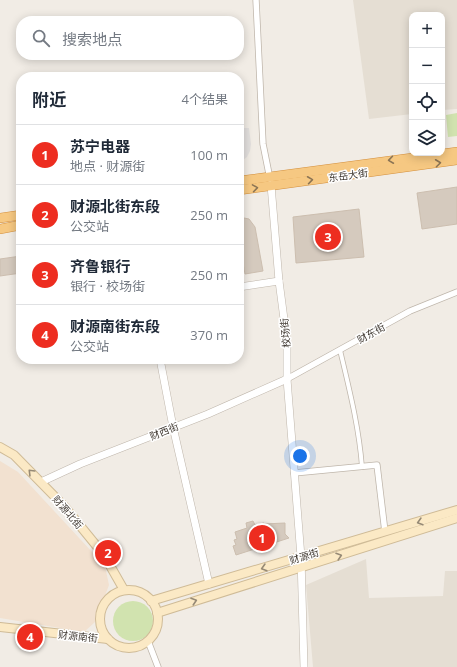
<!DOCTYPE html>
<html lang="zh">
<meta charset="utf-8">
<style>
:root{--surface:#fff;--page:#f6f6f7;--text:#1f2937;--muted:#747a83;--line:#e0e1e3;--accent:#ed2d20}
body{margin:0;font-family:"Open Sans","Noto Sans SC",sans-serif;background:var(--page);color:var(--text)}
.controls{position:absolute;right:12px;top:12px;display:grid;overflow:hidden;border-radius:8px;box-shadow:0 2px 10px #0003}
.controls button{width:36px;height:36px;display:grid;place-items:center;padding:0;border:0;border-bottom:1px solid var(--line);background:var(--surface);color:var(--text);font:20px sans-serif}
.you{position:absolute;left:300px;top:456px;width:14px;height:14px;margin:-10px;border:3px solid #fff;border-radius:50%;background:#1a73e8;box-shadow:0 0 0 6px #1a73e833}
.badge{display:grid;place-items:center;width:26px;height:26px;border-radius:50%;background:var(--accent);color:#fff;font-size:13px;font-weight:700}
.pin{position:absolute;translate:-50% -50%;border:2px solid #fff;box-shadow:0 1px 4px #0006}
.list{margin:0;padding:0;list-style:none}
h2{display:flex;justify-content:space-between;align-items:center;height:52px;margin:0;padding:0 16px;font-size:17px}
h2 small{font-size:13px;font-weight:400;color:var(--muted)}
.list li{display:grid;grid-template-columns:26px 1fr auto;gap:12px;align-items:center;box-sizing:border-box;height:60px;padding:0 16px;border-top:1px solid var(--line)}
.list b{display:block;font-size:15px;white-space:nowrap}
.list p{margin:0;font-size:13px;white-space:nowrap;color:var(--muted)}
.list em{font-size:13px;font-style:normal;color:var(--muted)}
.icon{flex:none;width:22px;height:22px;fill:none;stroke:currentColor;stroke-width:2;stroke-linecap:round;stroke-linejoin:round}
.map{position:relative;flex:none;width:457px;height:667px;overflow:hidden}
.search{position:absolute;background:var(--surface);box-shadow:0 2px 10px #0003;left:16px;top:16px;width:228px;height:44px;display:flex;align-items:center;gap:10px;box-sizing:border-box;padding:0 14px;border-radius:16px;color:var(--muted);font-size:15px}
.panel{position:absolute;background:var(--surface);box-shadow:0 2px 10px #0003;left:16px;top:72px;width:228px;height:292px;border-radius:16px}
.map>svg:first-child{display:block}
.residential{fill:#e5ded3}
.commercial{fill:#f2e1d0}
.green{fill:#d1e3af}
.parking{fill:#e2dfdd}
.building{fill:#d5cabe;stroke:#ccbeaf}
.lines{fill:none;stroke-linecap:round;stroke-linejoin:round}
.pedestrian-casing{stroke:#bfb6ab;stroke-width:5.5}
.minor-casing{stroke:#bfb6ab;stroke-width:7}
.tertiary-casing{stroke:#bfb6ab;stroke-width:8}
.secondary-casing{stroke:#cfbb97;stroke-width:10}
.trunk-casing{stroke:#d38f3d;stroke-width:10}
.pedestrian{stroke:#fff;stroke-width:4}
.minor{stroke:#fff;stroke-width:5.5}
.tertiary{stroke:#fff;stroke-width:7}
.secondary{stroke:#fbe9c5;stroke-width:8}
.trunk{stroke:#f6c882;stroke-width:9}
.oneway{stroke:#8b7454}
.oneway2{stroke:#968a76}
.labels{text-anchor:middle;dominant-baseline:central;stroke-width:3;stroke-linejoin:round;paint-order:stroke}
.street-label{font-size:10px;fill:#433c35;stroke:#fff}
</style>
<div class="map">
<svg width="457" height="667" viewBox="0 0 457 667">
<rect width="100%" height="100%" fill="#f1ece5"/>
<g class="residential">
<polygon points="353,0 457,0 457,109 442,110 442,15 412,15 412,114 369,119"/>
<polygon points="366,559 369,598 443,596 445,571 457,571 457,667 313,667 306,585"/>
</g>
<polygon class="commercial" points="0,461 18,472 105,566 109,585 95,622 84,632 0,618"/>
<g class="green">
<polygon points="457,113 457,136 448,137 446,115"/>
<circle cx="133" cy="621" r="20"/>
</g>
<polygon class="parking" points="243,128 249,128 251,144 250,151 247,157 239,163 239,134"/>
<g class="building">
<polygon points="457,187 457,224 422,229 417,193"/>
<polygon points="359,209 364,257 296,263 293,217"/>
<polygon points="239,217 249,219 255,227 263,271 245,274 239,240"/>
<polygon points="21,256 21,273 0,276 0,259"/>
<polygon points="253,521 255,525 264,523 264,524 285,523 285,534 289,538 236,555 233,546 236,545 234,540 237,539 235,532 247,528 246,523"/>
</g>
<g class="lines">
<g class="pedestrian-casing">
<path id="pedestrian" d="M340 350C349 388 359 427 362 467"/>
</g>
<g class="minor-casing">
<g id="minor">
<polyline points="256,0 263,144 270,179"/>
<polyline points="287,379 410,311 457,292"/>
<polyline points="294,473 377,465 385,532"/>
<polyline points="148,641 158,667"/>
</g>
</g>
<g class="tertiary-casing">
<g id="tertiary">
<polyline points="271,185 279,281 287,342 287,379 301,557 304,667"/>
<polyline points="239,287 279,281"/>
<polyline points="160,359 173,427 209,584"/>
<polyline points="41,482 80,464 208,414 287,379"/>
</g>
</g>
<g class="secondary-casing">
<g id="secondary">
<polyline points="0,447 14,455 64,506 104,555 124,590"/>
<circle cx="129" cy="619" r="29"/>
<polyline points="151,601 457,510"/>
<polyline points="157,613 457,518"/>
<polyline points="0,627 108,639"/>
</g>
</g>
<g class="trunk-casing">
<g id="trunk">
<polyline points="239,181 457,152"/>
<polyline points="239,190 457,160"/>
<polyline points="0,218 21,215"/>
<polyline points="0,229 21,225"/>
</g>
</g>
<use href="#pedestrian" class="pedestrian"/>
<use href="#minor" class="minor"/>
<use href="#tertiary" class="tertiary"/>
<use href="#secondary" class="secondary"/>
<use href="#trunk" class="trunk"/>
</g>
<defs><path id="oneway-chevron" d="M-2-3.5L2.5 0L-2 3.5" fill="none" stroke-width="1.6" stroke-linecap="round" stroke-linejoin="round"/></defs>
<g class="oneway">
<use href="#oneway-chevron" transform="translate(391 160) rotate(172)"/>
<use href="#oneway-chevron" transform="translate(438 163) rotate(-7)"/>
<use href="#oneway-chevron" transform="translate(310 180) rotate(-8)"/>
<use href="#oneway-chevron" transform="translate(255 188) rotate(-9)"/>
</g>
<g class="oneway2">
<use href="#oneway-chevron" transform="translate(31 472) rotate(-135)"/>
<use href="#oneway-chevron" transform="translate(420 522) rotate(164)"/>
<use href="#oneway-chevron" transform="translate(339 556) rotate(-18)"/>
<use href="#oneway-chevron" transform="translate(264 568) rotate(164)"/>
<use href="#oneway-chevron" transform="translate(194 601) rotate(-18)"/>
</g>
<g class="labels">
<g class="street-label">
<text transform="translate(348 175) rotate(-8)">东岳大街</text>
<text transform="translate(285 333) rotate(-95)">校场街</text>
<text transform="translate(371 333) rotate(-29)">财东街</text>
<text transform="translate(164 431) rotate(-22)">财西街</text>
<text transform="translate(68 512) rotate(49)">财源北街</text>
<text transform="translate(304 556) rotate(-17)">财源街</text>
<text transform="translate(78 636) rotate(6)">财源南街</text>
</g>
</g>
</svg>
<div class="controls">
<button>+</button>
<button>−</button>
<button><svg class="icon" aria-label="locate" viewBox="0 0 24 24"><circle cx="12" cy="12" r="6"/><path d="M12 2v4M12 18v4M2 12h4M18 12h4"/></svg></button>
<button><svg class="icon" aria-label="layers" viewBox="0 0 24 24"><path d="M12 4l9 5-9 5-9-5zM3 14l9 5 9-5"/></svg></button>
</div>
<div class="you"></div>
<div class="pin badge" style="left:262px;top:538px">1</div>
<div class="pin badge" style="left:108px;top:553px">2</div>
<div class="pin badge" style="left:328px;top:237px">3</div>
<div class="pin badge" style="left:30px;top:637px">4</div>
<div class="search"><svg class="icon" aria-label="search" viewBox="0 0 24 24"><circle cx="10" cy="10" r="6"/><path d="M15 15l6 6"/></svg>搜索地点</div>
<section class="panel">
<h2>附近<small>4个结果</small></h2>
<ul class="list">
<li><span class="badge">1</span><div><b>苏宁电器</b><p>地点 · 财源街</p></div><em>100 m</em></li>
<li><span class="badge">2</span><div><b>财源北街东段</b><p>公交站</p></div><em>250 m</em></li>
<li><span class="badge">3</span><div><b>齐鲁银行</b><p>银行 · 校场街</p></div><em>250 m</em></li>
<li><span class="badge">4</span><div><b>财源南街东段</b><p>公交站</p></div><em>370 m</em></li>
</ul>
</section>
</div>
